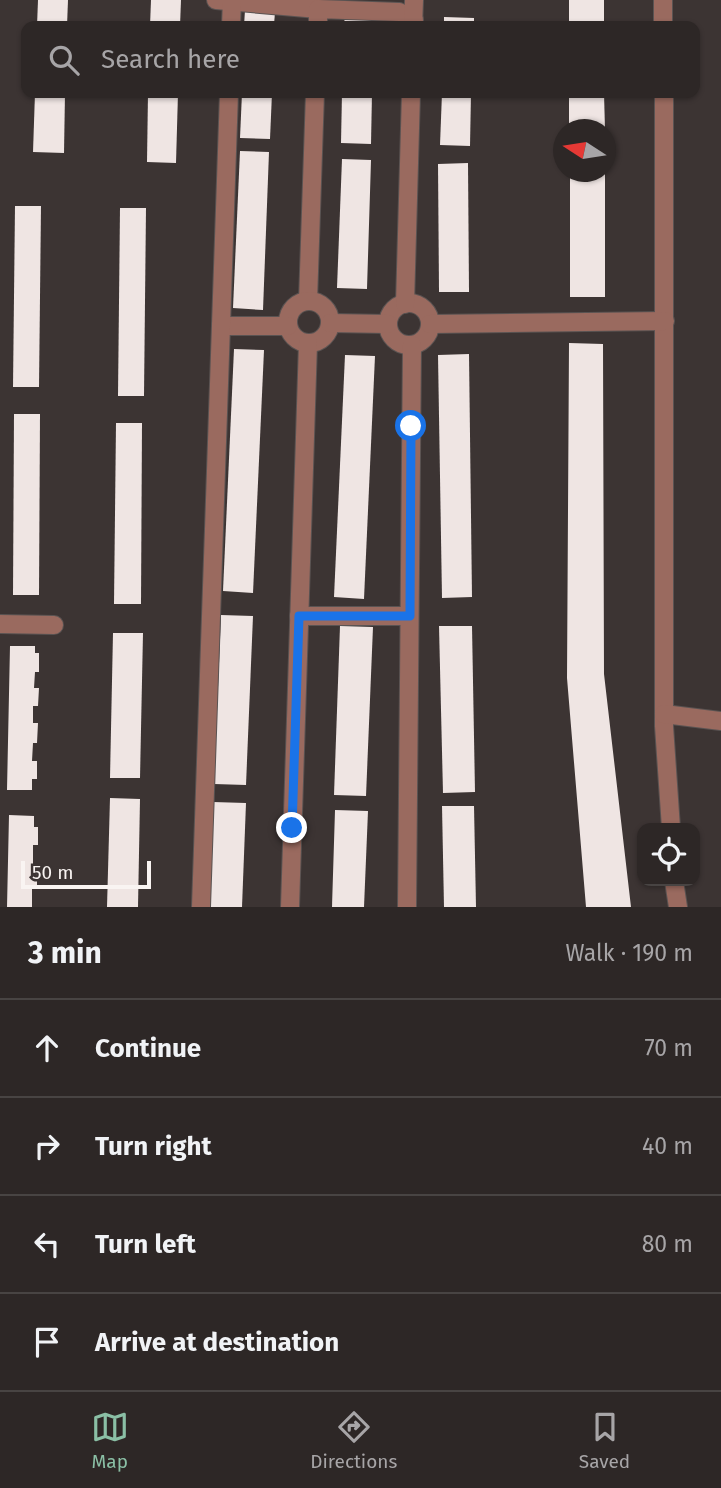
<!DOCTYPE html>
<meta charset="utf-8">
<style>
:root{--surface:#2d2726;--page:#393332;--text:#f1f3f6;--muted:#a7a5a7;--line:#484443;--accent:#8abfa5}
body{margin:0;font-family:"Fira Sans",sans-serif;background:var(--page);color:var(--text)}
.controls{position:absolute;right:21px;bottom:21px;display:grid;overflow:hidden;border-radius:14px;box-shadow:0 2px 5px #0004}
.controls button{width:63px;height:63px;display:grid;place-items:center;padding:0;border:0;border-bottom:2px solid var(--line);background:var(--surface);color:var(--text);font:35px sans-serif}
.compass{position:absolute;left:553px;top:119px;width:63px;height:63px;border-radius:50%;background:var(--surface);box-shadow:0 2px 5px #0004;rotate:282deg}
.scale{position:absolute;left:21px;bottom:18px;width:130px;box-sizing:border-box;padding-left:7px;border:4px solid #f9f4f2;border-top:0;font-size:19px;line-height:24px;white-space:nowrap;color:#f9f4f2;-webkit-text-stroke:5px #3c3433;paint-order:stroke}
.stop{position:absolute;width:21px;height:21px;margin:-16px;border:5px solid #1a73e8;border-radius:50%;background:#fff}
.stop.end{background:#1a73e8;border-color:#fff;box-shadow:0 2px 7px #0008}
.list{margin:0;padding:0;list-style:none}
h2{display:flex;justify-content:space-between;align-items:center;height:91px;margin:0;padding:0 28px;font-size:30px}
h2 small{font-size:23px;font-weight:400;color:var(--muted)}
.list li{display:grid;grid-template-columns:46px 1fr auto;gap:21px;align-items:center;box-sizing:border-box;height:98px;padding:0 28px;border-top:2px solid var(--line)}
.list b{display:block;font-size:26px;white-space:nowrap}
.list em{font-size:23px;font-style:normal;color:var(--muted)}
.icon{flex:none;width:38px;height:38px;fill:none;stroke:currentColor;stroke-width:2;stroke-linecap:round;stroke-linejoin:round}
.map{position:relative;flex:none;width:721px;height:907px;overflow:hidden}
.search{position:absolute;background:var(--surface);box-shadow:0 2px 5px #0004;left:21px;right:21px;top:21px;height:77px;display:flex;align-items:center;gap:18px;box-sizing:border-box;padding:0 24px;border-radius:14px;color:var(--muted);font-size:26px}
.sheet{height:483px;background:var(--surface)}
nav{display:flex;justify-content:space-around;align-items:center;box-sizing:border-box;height:98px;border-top:2px solid var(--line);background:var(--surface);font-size:19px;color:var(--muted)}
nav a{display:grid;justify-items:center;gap:4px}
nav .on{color:var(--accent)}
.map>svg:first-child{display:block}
.building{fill:#efe5e3}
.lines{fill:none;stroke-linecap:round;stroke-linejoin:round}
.minor-casing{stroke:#5a5352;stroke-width:20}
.minor{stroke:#9a6a5f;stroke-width:18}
.route{stroke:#1a73e8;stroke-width:9}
</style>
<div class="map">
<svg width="721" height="907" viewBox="0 0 721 907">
<rect width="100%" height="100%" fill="#3c3433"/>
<g class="building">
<polygon points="38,0 68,0 67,26 37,26"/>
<polygon points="151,0 181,0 180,26 150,26"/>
<rect x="569" y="0" width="35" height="26"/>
<polygon points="245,10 275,11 274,26 244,26"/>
<polygon points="345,14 374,16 374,26 344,26"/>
<polygon points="444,17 474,18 474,26 444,26"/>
<polygon points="35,93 65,93 64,153 33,152"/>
<polygon points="148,93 178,93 176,163 147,162"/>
<polygon points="242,93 272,93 270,139 240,138"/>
<polygon points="342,93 372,93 371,144 341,143"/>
<polygon points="442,93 471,93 470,146 440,145"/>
<polygon points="569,93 604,93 605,130 569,130"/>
<polygon points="240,151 269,152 263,310 233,308"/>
<polygon points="342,159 371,160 367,289 337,288"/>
<polygon points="468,163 469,292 439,292 438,164"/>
<rect x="570" y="172" width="35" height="125"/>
<polygon points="15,206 41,206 39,387 13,387"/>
<polygon points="120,208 146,208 144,396 118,396"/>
<polygon points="569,343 603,344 604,674 631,907 586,907 567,678"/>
<polygon points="234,349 264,350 253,593 223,591"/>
<polygon points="469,354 472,597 442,598 438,355"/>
<polygon points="345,355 375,356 364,599 334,597"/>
<polygon points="14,414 40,414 39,595 13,595"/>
<polygon points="116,423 142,423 141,604 114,604"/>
<polygon points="221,615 253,616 246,785 214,784"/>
<polygon points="340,626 373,627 366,796 334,795"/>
<polygon points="439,626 472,626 475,792 443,793"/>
<polygon points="113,633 143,633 140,778 110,778"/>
<polygon points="10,646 35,646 35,653 39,653 39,672 35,672 34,688 39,688 38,706 33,706 33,723 38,723 37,743 33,743 32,761 37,761 37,779 32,779 32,790 7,790"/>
<polygon points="110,798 140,799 138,907 107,907"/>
<polygon points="213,802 246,803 242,907 210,907"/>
<polygon points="442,806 474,806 476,907 444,907"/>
<polygon points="335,810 368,811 364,907 332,907"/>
<polygon points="9,815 34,816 34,827 38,827 38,845 33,845 33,865 37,865 37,885 32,885 32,907 7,907"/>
</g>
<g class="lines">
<g class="minor-casing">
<g id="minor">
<polyline points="216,0 318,9"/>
<polyline points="663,0 663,26"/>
<polyline points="231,26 232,0"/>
<polyline points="318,26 318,9 399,12 414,20"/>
<polyline points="413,26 414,0"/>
<polyline points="664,93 664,726 671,828"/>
<polyline points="308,301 315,93"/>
<circle cx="309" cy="322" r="21"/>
<circle cx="409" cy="324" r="21"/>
<polyline points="405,304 411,93"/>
<polyline points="330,323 388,324"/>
<polyline points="430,324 665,321"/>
<polyline points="221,326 288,326"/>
<polyline points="299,616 409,616"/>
<polyline points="0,624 54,625"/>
<polyline points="664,714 721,721"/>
<polyline points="674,881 678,907"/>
<polyline points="201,907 229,93"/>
<polyline points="290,907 308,343"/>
<polyline points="407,907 412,345"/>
</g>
</g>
<use href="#minor" class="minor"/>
</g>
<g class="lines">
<polyline class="route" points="292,828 299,616 410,616 411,426"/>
</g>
</svg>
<div class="controls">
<button><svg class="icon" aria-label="locate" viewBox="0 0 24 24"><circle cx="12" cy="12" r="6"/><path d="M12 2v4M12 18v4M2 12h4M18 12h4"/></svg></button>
</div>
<svg class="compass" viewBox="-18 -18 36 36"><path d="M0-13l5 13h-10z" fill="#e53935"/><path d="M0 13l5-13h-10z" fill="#a7a5a7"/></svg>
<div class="scale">50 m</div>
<div class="stop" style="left:411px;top:426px"></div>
<div class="stop end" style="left:292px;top:828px"></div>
<div class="search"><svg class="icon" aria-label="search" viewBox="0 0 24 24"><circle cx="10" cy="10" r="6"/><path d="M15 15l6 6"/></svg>Search here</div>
</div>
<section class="sheet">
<h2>3 min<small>Walk · 190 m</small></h2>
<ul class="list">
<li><svg class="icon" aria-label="ahead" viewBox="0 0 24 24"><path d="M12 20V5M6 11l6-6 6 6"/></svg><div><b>Continue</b></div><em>70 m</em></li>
<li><svg class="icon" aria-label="right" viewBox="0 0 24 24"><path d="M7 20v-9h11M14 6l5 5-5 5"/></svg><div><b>Turn right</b></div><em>40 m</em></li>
<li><svg class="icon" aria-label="left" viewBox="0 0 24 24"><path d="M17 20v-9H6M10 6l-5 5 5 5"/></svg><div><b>Turn left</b></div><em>80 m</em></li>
<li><svg class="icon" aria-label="arrive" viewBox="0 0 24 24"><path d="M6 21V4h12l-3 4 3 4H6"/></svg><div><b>Arrive at destination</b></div></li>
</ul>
</section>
<nav>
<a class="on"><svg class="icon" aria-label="map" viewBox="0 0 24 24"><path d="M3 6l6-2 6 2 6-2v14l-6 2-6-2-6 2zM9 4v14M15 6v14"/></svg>Map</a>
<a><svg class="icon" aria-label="directions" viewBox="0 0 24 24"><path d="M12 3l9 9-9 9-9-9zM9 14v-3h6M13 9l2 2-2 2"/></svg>Directions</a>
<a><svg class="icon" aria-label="saved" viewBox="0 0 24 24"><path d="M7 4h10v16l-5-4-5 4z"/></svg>Saved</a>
</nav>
